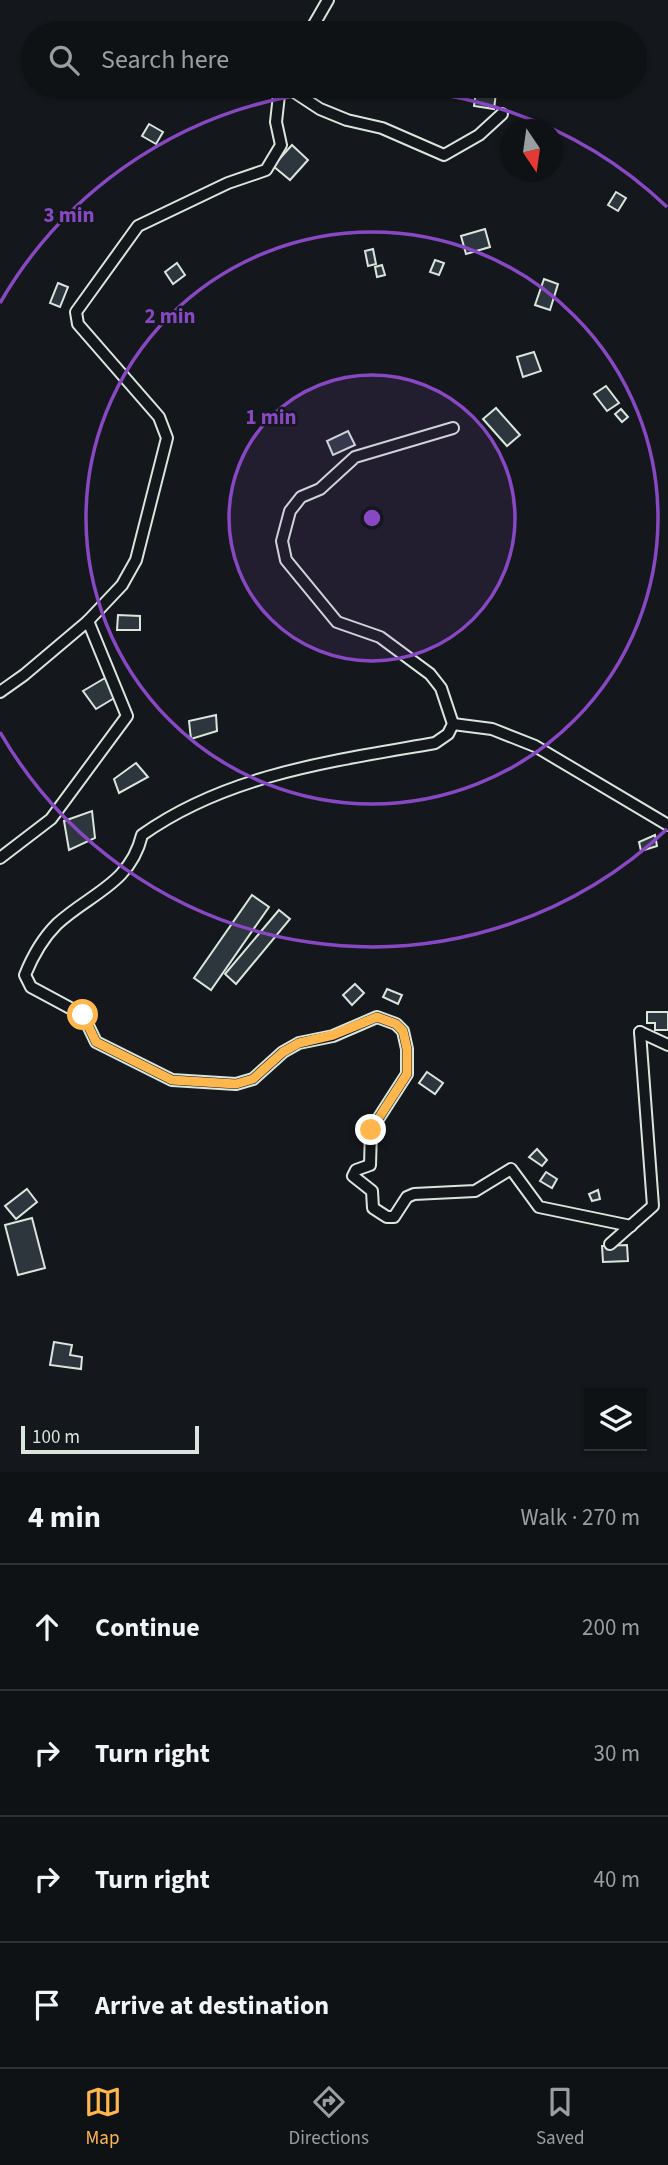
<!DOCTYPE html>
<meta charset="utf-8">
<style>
:root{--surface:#0f1215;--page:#1d2022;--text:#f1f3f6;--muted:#9b9ea0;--line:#2f3234;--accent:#ffb74d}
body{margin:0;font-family:"Source Sans 3",sans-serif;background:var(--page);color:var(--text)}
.controls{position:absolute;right:21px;bottom:21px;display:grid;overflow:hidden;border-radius:0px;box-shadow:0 2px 5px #0004}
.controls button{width:63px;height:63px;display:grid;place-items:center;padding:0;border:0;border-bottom:2px solid var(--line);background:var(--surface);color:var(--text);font:35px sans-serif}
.compass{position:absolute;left:500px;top:119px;width:63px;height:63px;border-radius:50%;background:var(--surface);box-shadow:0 2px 5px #0004;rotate:167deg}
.scale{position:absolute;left:21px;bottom:18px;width:178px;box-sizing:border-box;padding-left:7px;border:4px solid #d8e6dc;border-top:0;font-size:19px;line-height:24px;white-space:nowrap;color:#d8e6dc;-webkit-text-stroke:5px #14181c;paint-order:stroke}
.stop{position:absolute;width:21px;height:21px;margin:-16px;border:5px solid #ffb74d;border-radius:50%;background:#fff}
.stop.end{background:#ffb74d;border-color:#fff;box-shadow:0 2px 7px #0008}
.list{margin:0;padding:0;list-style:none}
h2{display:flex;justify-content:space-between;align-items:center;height:91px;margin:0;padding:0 28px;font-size:30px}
h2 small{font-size:23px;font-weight:400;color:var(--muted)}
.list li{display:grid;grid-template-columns:46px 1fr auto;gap:21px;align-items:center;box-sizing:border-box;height:126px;padding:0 28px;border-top:2px solid var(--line)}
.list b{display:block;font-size:26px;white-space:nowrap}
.list em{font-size:23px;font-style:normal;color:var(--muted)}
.icon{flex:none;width:38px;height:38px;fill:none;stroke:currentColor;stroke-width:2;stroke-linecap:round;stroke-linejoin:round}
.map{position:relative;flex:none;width:668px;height:1472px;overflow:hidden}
.search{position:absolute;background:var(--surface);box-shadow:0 2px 5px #0004;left:21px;right:21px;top:21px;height:77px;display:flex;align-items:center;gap:18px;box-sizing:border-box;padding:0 24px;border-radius:38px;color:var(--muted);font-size:26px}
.sheet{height:595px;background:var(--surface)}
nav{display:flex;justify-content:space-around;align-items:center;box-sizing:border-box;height:98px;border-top:2px solid var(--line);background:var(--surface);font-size:19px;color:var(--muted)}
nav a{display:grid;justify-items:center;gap:4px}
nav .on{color:var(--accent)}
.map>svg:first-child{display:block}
.building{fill:#2c363c;stroke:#d8e6dc;stroke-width:2}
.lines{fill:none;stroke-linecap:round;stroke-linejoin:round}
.minor-casing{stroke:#d8e6dc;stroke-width:14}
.minor{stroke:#14181c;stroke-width:10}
.route{stroke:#ffb74d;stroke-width:9}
.ring{fill:none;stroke:#8948c3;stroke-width:3.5}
.centre{fill:#8948c3;stroke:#14181c;stroke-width:3.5}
.ring-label{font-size:21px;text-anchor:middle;font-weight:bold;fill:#8948c3;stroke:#14181c;stroke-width:5;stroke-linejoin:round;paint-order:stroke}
</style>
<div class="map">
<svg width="668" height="1472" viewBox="0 0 668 1472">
<rect width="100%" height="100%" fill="#14181c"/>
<g class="building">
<polygon points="476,91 496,93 494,109 474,106"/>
<polygon points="149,124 163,132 156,144 142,136"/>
<polygon points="292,145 308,160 290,180 273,166"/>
<polygon points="616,192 626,198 618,211 608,205"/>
<polygon points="485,229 490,247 466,254 461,236"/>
<polygon points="373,249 376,264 368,266 365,251"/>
<polygon points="435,260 444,263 439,275 430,272"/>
<polygon points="177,263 185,275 173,284 165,272"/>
<polygon points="382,265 385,275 377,277 375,267"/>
<polygon points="544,279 558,284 550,310 535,305"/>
<polygon points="58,283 68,287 60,307 50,303"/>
<polygon points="534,352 541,371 523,377 517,357"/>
<polygon points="606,386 619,403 607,411 594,394"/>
<polygon points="496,408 520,435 507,446 483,419"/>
<polygon points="621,409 628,417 622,422 615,414"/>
<polygon points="348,431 355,445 333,455 327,441"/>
<polygon points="118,615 140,616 140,630 117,630"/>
<polygon points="105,678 116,697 96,709 83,691"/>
<polygon points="216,715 217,731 191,739 189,721"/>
<polygon points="136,763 148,777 119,793 114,779"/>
<polygon points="92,811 95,838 69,850 64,821"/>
<polygon points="655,835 657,846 641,851 639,842"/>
<polygon points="252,895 269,907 211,990 194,978"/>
<polygon points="279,910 290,919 236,984 225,974"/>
<polygon points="355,984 364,993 352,1005 343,995"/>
<polygon points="387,989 402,995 398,1004 383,997"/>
<polygon points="647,1012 668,1012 668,1030 655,1030 655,1023 647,1023"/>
<polygon points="427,1072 443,1083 435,1094 419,1083"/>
<polygon points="537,1149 547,1160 542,1166 529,1157"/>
<polygon points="546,1172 557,1179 552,1188 540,1181"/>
<polygon points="27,1189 37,1202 16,1219 5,1206"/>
<polygon points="598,1190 600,1199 592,1201 589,1194"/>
<polygon points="32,1218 45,1268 18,1275 5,1225"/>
<polygon points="627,1245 628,1261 603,1262 602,1246"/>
<polygon points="54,1342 72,1345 70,1355 82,1357 81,1369 50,1365"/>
</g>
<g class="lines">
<g class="minor-casing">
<g id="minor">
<polyline points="309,33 328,0"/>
<polyline points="285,86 320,109 347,120 382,128 444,155 479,135 502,114"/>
<path d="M453 428 355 457 320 489 301 497 290 511 282 541 286 560 337 622 380 637 430 674 441 688 453 724 448 734 435 743C333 761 228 774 142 835 130 884 91 893 57 924 42 939 33 955 25 975L31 987 83 1015 96 1042 172 1080 236 1084 253 1079 283 1052 299 1043 333 1036 377 1017 396 1024 403 1031 407 1049V1074L371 1130 370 1165 356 1170 353 1176 372 1191 373 1208 387 1217H394L407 1197 414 1194 475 1191 511 1169 539 1207 631 1226"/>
<polyline points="0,692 24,675 88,621 122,585 136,560 167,438 159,417 78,324 76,312 138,226 228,183 266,170 281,145 276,122 280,86"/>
<polyline points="453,724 492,729 535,746 668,825"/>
<polyline points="0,858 51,819 127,716 88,621"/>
<polyline points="640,1032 668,1045"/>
<polyline points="610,1244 653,1206 640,1032"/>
</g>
</g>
<use href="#minor" class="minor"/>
</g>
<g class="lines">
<polyline class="route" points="83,1015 96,1042 172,1080 236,1084 253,1079 283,1052 299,1043 333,1035 377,1017 396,1024 403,1031 407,1049 407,1074 371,1130"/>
</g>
<circle cx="372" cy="518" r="143" fill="#8948c3" fill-opacity=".12"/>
<g class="ring">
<circle cx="372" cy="518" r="143"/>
<circle cx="372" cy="518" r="286"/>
<path d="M667 829A429 429 0 0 1 0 732M0 303A429 429 0 0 1 667 207"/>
</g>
<circle cx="372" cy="518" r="10" class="centre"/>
<g class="ring-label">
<text x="69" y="222">3 min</text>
<text x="170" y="323">2 min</text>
<text x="271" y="424">1 min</text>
</g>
</svg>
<div class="controls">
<button><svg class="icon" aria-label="layers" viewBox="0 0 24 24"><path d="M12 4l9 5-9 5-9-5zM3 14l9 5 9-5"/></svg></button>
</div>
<svg class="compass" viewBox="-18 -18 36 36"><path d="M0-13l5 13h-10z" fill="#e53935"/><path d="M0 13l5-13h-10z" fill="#9b9ea0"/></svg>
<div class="scale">100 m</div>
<div class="stop" style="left:83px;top:1015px"></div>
<div class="stop end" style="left:371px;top:1130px"></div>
<div class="search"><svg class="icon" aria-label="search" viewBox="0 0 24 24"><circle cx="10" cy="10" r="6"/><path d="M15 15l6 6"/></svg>Search here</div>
</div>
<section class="sheet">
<h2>4 min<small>Walk · 270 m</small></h2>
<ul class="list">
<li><svg class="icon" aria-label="ahead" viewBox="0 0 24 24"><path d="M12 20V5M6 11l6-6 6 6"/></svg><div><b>Continue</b></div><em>200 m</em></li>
<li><svg class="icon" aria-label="right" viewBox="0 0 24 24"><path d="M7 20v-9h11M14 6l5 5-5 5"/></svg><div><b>Turn right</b></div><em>30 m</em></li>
<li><svg class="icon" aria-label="right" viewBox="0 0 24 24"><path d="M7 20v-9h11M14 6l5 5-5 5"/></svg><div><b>Turn right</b></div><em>40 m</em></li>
<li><svg class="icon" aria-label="arrive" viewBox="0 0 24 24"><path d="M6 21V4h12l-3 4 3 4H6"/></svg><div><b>Arrive at destination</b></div></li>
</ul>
</section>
<nav>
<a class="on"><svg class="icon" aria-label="map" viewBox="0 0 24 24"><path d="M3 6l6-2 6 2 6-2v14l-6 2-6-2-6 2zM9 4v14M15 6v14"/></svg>Map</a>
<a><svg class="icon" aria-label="directions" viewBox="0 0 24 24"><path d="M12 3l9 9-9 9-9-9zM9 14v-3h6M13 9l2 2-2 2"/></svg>Directions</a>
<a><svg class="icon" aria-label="saved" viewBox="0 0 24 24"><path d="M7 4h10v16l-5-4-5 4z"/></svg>Saved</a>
</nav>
